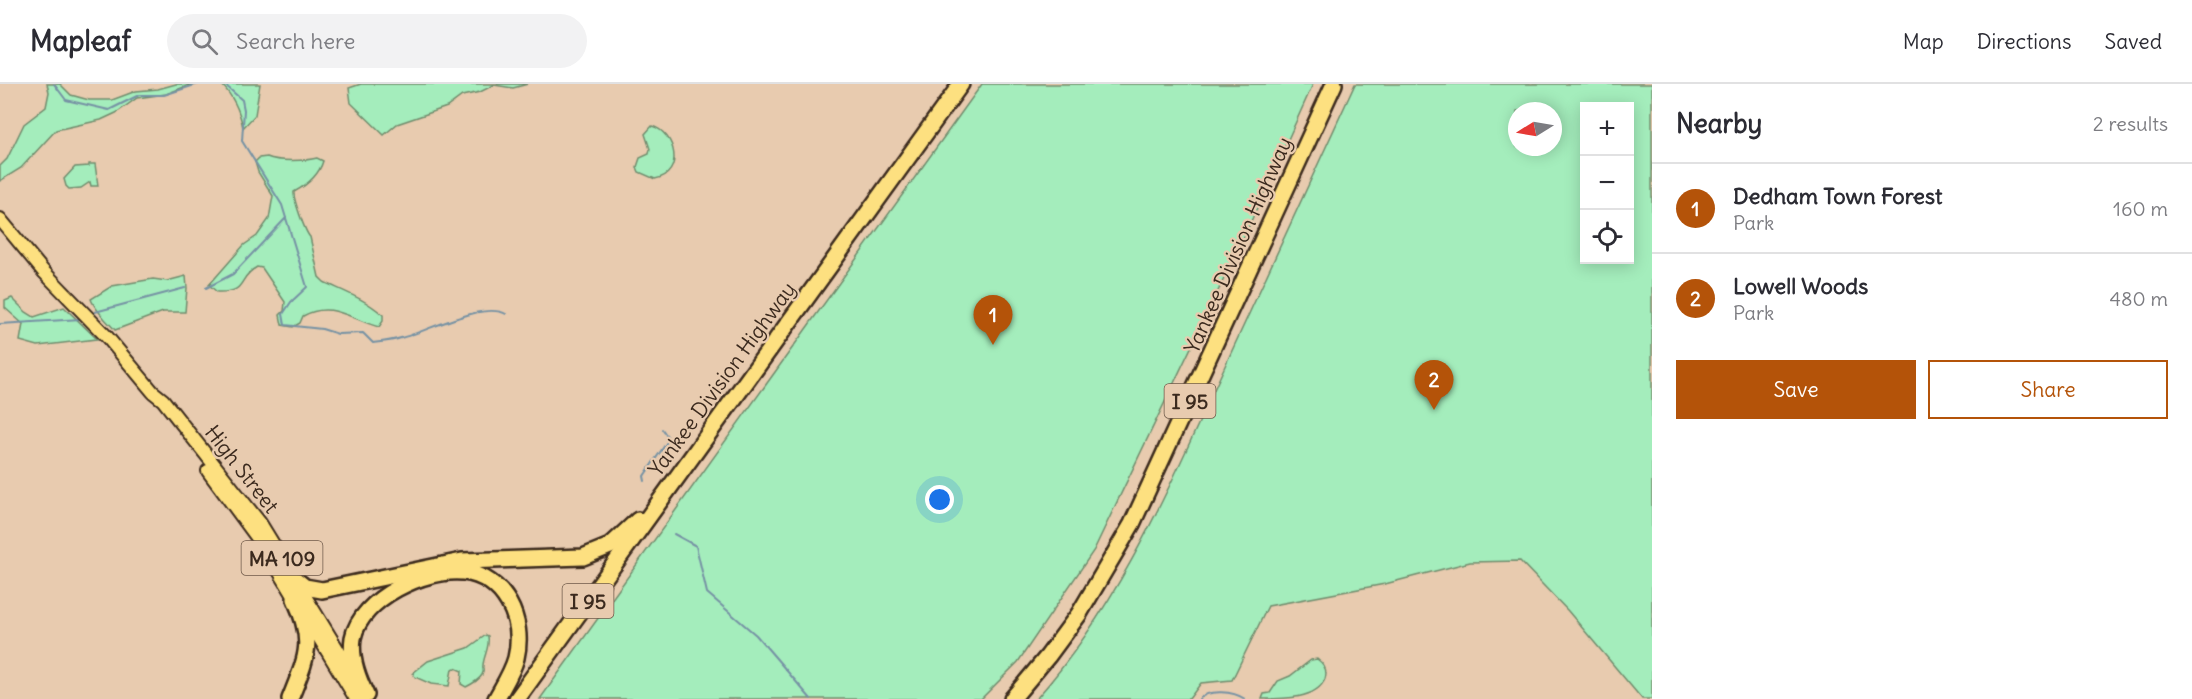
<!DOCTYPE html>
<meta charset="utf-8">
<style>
:root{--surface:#fff;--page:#f2f2f3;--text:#2b2b33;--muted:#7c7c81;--line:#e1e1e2;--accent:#b45309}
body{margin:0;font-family:Delius,sans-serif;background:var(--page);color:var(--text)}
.controls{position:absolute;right:18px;top:18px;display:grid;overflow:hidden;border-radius:0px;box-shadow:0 3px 15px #0003}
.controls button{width:54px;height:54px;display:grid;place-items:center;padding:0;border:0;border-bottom:2px solid var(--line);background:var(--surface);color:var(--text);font:30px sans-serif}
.compass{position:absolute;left:1508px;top:18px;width:54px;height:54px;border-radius:50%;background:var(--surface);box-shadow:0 3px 15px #0003;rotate:259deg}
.you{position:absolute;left:940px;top:416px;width:21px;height:21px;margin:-15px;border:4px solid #fff;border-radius:50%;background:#1a73e8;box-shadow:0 0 0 9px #1a73e833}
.badge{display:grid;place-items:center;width:39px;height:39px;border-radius:50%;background:var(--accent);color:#fff;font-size:20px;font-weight:700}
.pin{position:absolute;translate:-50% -50px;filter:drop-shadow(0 2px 3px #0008)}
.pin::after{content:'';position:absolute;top:32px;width:21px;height:18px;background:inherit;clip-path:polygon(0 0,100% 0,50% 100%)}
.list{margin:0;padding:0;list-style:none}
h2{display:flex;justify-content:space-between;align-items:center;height:78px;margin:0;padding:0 24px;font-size:26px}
h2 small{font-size:20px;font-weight:400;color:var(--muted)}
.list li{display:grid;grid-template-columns:39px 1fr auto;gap:18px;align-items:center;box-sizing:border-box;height:90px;padding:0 24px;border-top:2px solid var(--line)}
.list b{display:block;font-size:22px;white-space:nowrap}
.list p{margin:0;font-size:20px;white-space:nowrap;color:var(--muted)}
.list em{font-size:20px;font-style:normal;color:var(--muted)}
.actions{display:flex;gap:12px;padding:18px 24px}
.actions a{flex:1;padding:14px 0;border:2px solid var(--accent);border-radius:0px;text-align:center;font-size:21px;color:var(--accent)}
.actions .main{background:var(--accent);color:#fff}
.icon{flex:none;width:33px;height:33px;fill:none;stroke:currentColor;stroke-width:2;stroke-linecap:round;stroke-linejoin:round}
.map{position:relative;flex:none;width:1652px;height:615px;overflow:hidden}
header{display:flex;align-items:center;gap:36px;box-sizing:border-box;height:84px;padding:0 30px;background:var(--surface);border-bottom:2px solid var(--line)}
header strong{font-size:28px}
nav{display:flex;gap:33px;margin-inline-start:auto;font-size:21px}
.search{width:420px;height:54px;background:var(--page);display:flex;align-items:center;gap:15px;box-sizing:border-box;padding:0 21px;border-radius:33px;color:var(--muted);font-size:22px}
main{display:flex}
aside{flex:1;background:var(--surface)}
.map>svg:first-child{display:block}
.green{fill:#a4edbc;stroke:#708c6d;stroke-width:1.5;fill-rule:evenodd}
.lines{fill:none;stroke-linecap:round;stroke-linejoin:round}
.stream{stroke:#7692a4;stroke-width:2}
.major-casing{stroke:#3b2a1e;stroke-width:16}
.highway-casing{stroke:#3b2a1e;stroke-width:20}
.major{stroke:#fde080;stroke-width:12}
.highway{stroke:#fde080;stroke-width:15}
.labels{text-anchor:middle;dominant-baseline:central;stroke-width:4.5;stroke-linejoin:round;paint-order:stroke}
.shield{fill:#e8cbaf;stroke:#6f5a4a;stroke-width:1.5}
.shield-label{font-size:20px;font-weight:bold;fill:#3b2a1e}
.street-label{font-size:21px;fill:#3b2a1e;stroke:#e8cbaf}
</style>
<header>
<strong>Mapleaf</strong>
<div class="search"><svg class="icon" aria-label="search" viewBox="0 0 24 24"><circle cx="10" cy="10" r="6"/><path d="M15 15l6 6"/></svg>Search here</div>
<nav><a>Map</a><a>Directions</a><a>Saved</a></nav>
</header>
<main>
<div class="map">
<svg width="1652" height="615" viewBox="0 0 1652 615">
<rect width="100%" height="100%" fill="#e8cbaf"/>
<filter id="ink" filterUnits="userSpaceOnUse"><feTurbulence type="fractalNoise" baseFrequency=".0167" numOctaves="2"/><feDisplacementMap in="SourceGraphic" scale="12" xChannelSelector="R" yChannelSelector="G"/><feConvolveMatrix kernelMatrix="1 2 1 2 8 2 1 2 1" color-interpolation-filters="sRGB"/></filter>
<g filter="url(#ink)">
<g class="green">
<polygon points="47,0 60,0 71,11 89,16 112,16 136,7 158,5 176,0 192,0 166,10 137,14 116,29 101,36 56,46 21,84 0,97 0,82 7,75 24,40 46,23 49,8"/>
<path d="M221 0H260L255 31 243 44C240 28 233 12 221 0Z"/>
<polygon points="361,0 528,0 513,4 494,1 480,8 462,12 447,23 397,40 384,51 351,19 349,4"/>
<polygon points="982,0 1313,0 1243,155 1094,466 1018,578 981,615 540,615"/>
<path d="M1355 0H1652V615H1642L1568 527 1520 477 1470 478 1385 500 1268 522 1232 596 1201 599 1189 615H1036C1118 523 1167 408 1218 297 1264 198 1310 99 1355 0ZM1584 22H1630V176H1584ZM1517 27H1553V63H1517Z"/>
<path d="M652 42C676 49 685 90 655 95L639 88 637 83 640 74 649 70 650 65 645 50Z"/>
<path d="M267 73C278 78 306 77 317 74L323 77C319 91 307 101 294 108 293 114 305 148 310 153L319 193 324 198C345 208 365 215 383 231V237L379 243C351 236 332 216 303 232L300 239 293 243 282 241 280 231 284 227 285 218 262 184 257 183C236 194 249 209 217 208L209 201 244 161 257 152 269 135 273 112 258 88 255 78 259 74Z"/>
<polygon points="89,80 95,80 98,102 91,102 90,98 81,104 69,105 66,102 64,95 75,83 89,82"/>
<path d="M186 192 187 204 185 228H163L115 246C107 237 95 226 91 215L112 202 153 195 167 197Z"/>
<polygon points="12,214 26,228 34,233 64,223 97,255 38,262 20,257 23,240 5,224 5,217"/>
<path d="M486 551 488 552C490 563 484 571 483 581 482 588 485 584 482 591 479 596 472 600 466 603L461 600 462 587 455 584 452 585 449 602 431 600 415 593 413 589 428 577 468 564Z"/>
<path d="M1317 575C1324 580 1328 586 1325 595 1317 615 1284 615 1262 615L1264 610 1270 609 1278 597 1290 592 1311 576Z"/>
</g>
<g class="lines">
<g class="stream">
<polyline points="54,0 66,16 109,26 139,11 164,11 198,0"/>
<path d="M224 0 242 16 244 26 242 57 282 121 307 203 291 218 283 230 285 241 322 245 338 250 363 249 373 259C382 258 392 257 401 254 426 248 483 217 506 230"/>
<polyline points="206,204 233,190 286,134"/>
<polyline points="95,228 185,204"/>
<polyline points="0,240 81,235"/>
<polyline points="645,397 644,392 669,355 662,345"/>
<polyline points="674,450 696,462 707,509 756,551 811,615"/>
<path d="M1199 615C1209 605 1233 607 1245 615"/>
</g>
<g class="major-casing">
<g id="major">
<polyline points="0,135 43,187 108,254 153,308 163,316 260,439 355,594"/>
<polyline points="208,387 267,467 356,615"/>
</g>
</g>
<g class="highway-casing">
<g id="highway">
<polyline points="295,495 305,503 322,506 462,477 583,473 610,462 638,436"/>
<path d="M366 611C357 593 350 574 353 554 361 514 426 484 463 488 505 493 525 536 516 574 512 589 503 602 496 615"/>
<path d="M290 615C307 572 315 559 295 515"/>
<polyline points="517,615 961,0"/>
<polyline points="1012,615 1048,572 1079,530 1132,440 1334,0"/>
</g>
</g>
<use href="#major" class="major"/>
<use href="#highway" class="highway"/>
</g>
</g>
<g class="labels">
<g class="shield">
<rect x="1164.5" y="300" width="51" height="34" rx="4.5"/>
<rect x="241.5" y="457" width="81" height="34" rx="4.5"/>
<rect x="562.5" y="500" width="51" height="34" rx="4.5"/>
</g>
<g class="shield-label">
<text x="1190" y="317">I 95</text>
<text x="282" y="474">MA 109</text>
<text x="588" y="517">I 95</text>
</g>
<g class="street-label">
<text transform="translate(1238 161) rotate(-66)">Yankee Division Highway</text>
<text transform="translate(722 295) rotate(-54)">Yankee Division Highway</text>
<text transform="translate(242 385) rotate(52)">High Street</text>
</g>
</g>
</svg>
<div class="controls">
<button>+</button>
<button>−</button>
<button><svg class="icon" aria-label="locate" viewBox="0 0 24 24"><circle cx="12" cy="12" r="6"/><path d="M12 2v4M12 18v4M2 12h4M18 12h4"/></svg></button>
</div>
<svg class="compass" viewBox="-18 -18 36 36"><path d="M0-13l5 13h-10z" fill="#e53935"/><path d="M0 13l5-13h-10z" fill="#7c7c81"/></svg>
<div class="you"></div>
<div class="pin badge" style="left:993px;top:261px">1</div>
<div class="pin badge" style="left:1434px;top:326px">2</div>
</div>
<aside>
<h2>Nearby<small>2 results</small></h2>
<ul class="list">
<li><span class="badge">1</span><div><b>Dedham Town Forest</b><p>Park</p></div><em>160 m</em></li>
<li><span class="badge">2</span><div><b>Lowell Woods</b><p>Park</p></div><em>480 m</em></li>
</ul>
<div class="actions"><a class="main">Save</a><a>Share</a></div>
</aside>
</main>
